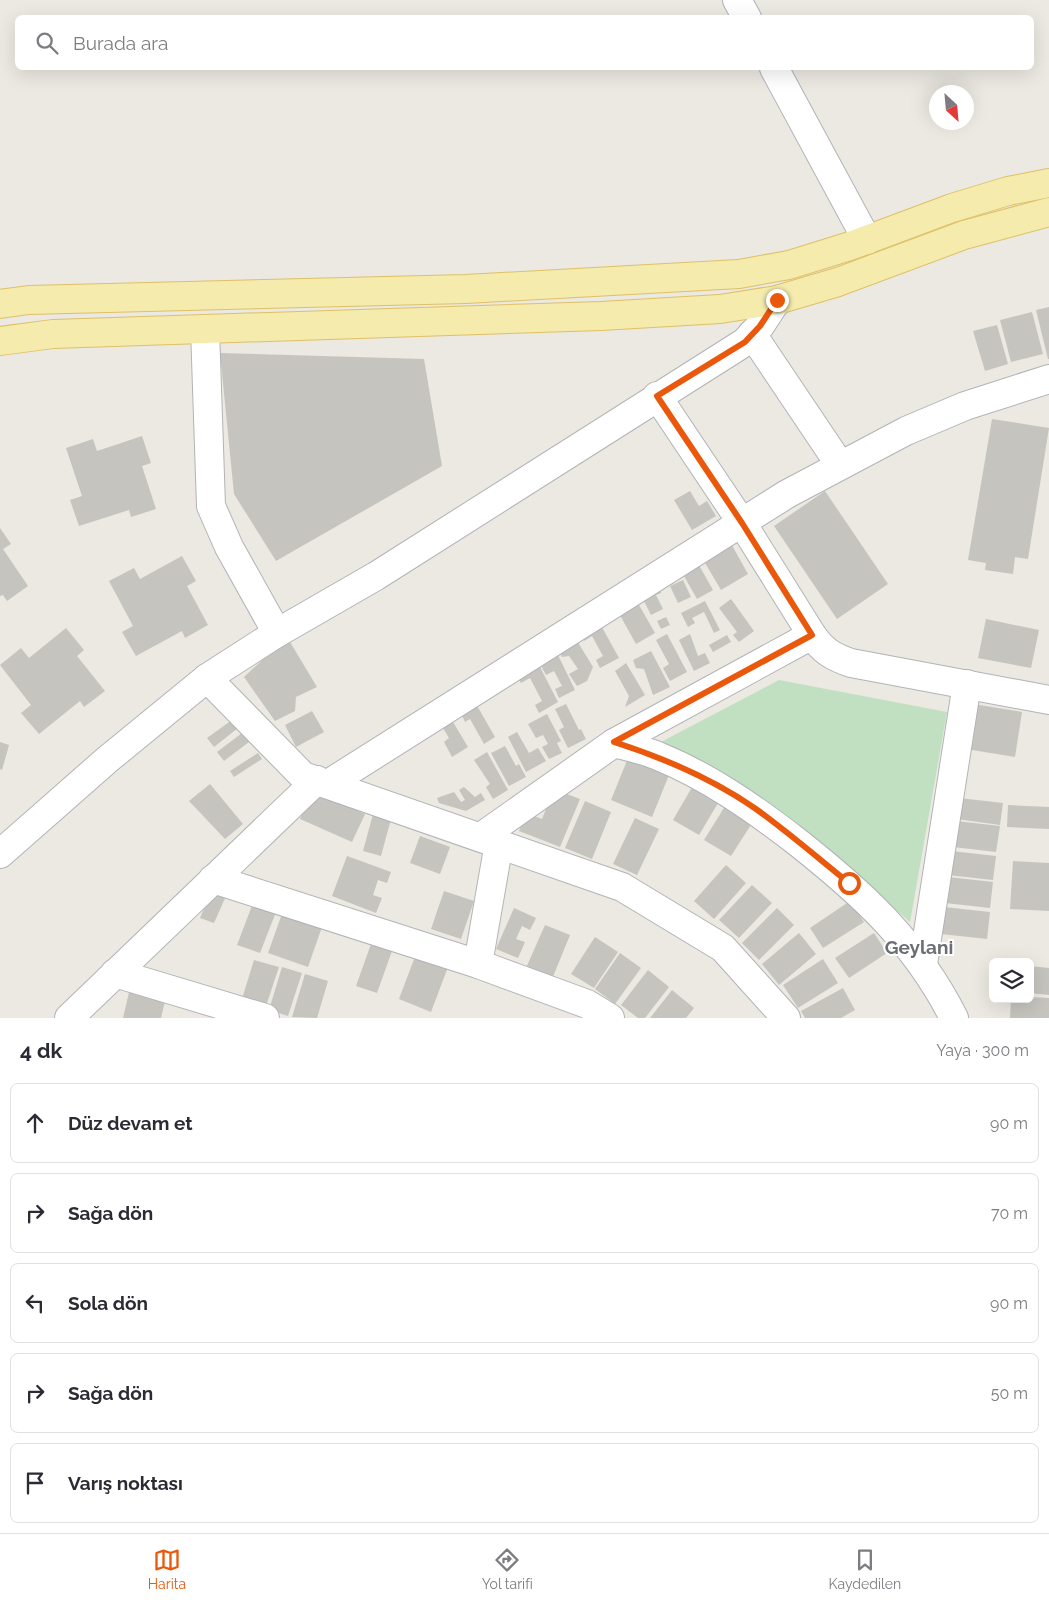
<!DOCTYPE html>
<html lang="tr">
<meta charset="utf-8">
<style>
:root{--surface:#fff;--page:#f2f2f3;--text:#2b2b33;--muted:#7c7c81;--line:#e1e1e2;--accent:#ea580c}
body{margin:0;font-family:Raleway,sans-serif;background:var(--page);color:var(--text)}
.controls{position:absolute;right:15px;bottom:15px;display:grid;overflow:hidden;border-radius:8px;box-shadow:0 5px 20px #0002}
.controls button{width:45px;height:45px;display:grid;place-items:center;padding:0;border:0;border-bottom:1px solid var(--line);background:var(--surface);color:var(--text);font:25px sans-serif}
.compass{position:absolute;left:929px;top:85px;width:45px;height:45px;border-radius:50%;background:var(--surface);box-shadow:0 5px 20px #0002;rotate:154deg}
.stop{position:absolute;width:15px;height:15px;margin:-11px;border:4px solid #ea580c;border-radius:50%;background:#fff}
.stop.end{background:#ea580c;border-color:#fff;box-shadow:0 1px 5px #0008}
.list{margin:0;padding:0;list-style:none}
h2{display:flex;justify-content:space-between;align-items:center;height:65px;margin:0;padding:0 20px;font-size:21px}
h2 small{font-size:16px;font-weight:400;color:var(--muted)}
.list li{display:grid;grid-template-columns:32px 1fr auto;gap:15px;align-items:center;box-sizing:border-box;height:80px;margin:0 10px 10px;padding:0 10px;border:1px solid var(--line);border-radius:8px}
.list b{display:block;font-size:19px;white-space:nowrap}
.list em{font-size:16px;font-style:normal;color:var(--muted)}
.icon{flex:none;width:28px;height:28px;fill:none;stroke:currentColor;stroke-width:2;stroke-linecap:round;stroke-linejoin:round}
.map{position:relative;flex:none;width:1049px;height:1018px;overflow:hidden}
.search{position:absolute;background:var(--surface);box-shadow:0 5px 20px #0002;left:15px;right:15px;top:15px;height:55px;display:flex;align-items:center;gap:12px;box-sizing:border-box;padding:0 18px;border-radius:8px;color:var(--muted);font-size:19px}
.sheet{height:515px;background:var(--surface)}
nav{display:flex;justify-content:space-around;align-items:center;box-sizing:border-box;height:70px;border-top:1px solid var(--line);background:var(--surface);font-size:14px;color:var(--muted)}
nav a{display:grid;justify-items:center;gap:2px}
nav .on{color:var(--accent)}
.map>svg:first-child{display:block}
.green{fill:#c0e0c1}
.building{fill:#c6c4be}
.lines{fill:none;stroke-linecap:round;stroke-linejoin:round}
.minor-casing{stroke:#b2b3b7;stroke-width:30}
.major-casing{stroke:#dfc066;stroke-width:30}
.minor{stroke:#fff;stroke-width:28}
.major{stroke:#f4ebad;stroke-width:28}
.route{stroke:#ea580c;stroke-width:6}
.labels{text-anchor:middle;dominant-baseline:central;stroke-width:4;stroke-linejoin:round;paint-order:stroke}
.district-label{font-size:19px;font-weight:bold;fill:#6b6e72;stroke:#fff}
</style>
<div class="map">
<svg width="1049" height="1018" viewBox="0 0 1049 1018">
<rect width="100%" height="100%" fill="#ebe9e1"/>
<polygon class="green" points="779,680 947,712 910,922 849,870 659,743"/>
<g class="building">
<polygon points="1049,307 1049,359 1048,359 1036,310"/>
<polygon points="1032,312 1043,354 1011,362 1000,320"/>
<polygon points="997,325 1008,364 985,371 973,331"/>
<polygon points="220,353 424,359 442,466 276,561 234,494"/>
<polygon points="992,419 1049,428 1028,559 1015,557 1013,574 985,570 986,563 968,560"/>
<polygon points="142,436 151,463 142,466 156,509 131,517 129,510 79,526 70,500 82,496 66,448 93,439 97,451"/>
<polygon points="690,491 699,506 707,501 716,516 692,530 674,500"/>
<polygon points="825,491 888,584 837,619 774,526"/>
<polygon points="0,528 11,544 3,549 28,586 7,601 3,595 0,596"/>
<polygon points="729,540 748,574 721,590 701,556"/>
<polygon points="182,556 196,581 187,586 208,625 185,638 182,631 136,656 122,632 133,626 109,581 134,568 140,579"/>
<polygon points="696,560 713,590 697,599 680,569"/>
<polygon points="683,580 691,597 678,603 670,586"/>
<polygon points="657,584 661,593 656,595 663,609 651,615 640,593"/>
<polygon points="635,598 655,633 636,644 616,608"/>
<polygon points="731,599 754,631 739,642 733,635 737,632 719,608"/>
<polygon points="705,601 720,630 714,633 704,612 692,618 695,623 688,627 681,613"/>
<polygon points="666,617 670,625 661,629 657,621"/>
<polygon points="986,619 1039,630 1031,668 978,658"/>
<polygon points="598,620 619,658 600,668 596,660 603,656 592,636 584,641 579,631"/>
<polygon points="66,628 84,650 77,656 105,691 84,707 80,701 39,734 21,713 31,705 0,665 21,648 29,658"/>
<polygon points="667,634 687,672 670,681 663,668 669,664 656,640"/>
<polygon points="690,634 698,656 705,653 710,663 694,671 679,640"/>
<polygon points="727,635 731,642 713,652 709,645"/>
<polygon points="574,636 593,667 587,681 577,686 569,674 578,669 569,656 562,657 557,647"/>
<polygon points="287,637 317,687 296,697 295,711 275,721 244,677"/>
<polygon points="556,651 575,690 559,698 555,689 562,686 554,671 546,675 538,660"/>
<polygon points="651,651 670,687 653,695 644,669 636,668 633,660"/>
<polygon points="626,663 645,695 625,707 629,696 615,671"/>
<polygon points="539,665 558,702 539,713 535,705 542,701 530,678 521,683 517,676"/>
<polygon points="476,704 495,737 484,744 470,719 465,722 461,713"/>
<polygon points="566,704 579,730 581,729 586,739 568,748 559,730 564,727 555,709"/>
<polygon points="973,704 1022,712 1015,757 966,749"/>
<polygon points="312,711 324,732 296,747 285,725"/>
<polygon points="547,714 561,741 557,743 562,753 549,759 542,747 548,744 543,735 536,738 528,724"/>
<polygon points="232,720 238,728 214,747 207,738"/>
<polygon points="453,722 468,747 452,757 444,742 449,738 443,728"/>
<polygon points="517,732 529,753 538,748 546,761 526,772 508,737"/>
<polygon points="242,733 249,742 224,761 217,752"/>
<polygon points="0,742 9,745 2,770 0,769"/>
<polygon points="505,746 516,766 519,764 526,777 509,786 491,753"/>
<polygon points="487,752 508,790 493,799 486,787 490,784 474,760"/>
<polygon points="258,753 262,759 234,777 230,771"/>
<polygon points="628,758 669,775 652,817 611,800"/>
<polygon points="695,782 721,798 699,835 673,820"/>
<polygon points="210,784 243,824 225,839 189,801"/>
<polygon points="464,787 475,797 481,793 485,800 466,811 439,803 437,798 454,792 461,802 465,800 459,790"/>
<polygon points="554,789 580,799 560,847 519,831 526,813 542,819"/>
<polygon points="312,791 365,814 352,842 300,819"/>
<polygon points="959,798 1003,803 1000,825 957,819"/>
<polygon points="585,801 611,812 592,859 565,848"/>
<polygon points="727,803 754,820 731,856 704,840"/>
<polygon points="1008,805 1049,807 1049,829 1007,827"/>
<polygon points="373,814 391,819 381,856 363,851"/>
<polygon points="635,818 659,829 637,875 613,864"/>
<polygon points="956,821 1000,826 996,852 953,847"/>
<polygon points="420,836 450,847 440,874 410,863"/>
<polygon points="951,851 996,856 993,880 948,875"/>
<polygon points="347,856 391,872 387,883 378,880 373,895 382,898 376,913 332,896"/>
<polygon points="1013,861 1049,863 1049,911 1010,909"/>
<polygon points="726,865 746,883 714,919 694,901"/>
<polygon points="948,877 993,882 990,908 945,903"/>
<polygon points="752,885 772,903 739,938 719,920"/>
<polygon points="212,890 226,896 214,923 200,918"/>
<polygon points="444,891 474,901 461,939 431,929"/>
<polygon points="850,901 864,922 823,948 810,928"/>
<polygon points="253,903 276,912 260,953 237,945"/>
<polygon points="944,907 990,912 987,939 941,934"/>
<polygon points="514,908 536,918 530,930 522,926 516,939 525,942 518,958 496,949"/>
<polygon points="777,908 794,925 759,960 742,943"/>
<polygon points="283,911 323,924 308,967 268,953"/>
<polygon points="545,925 570,935 552,979 526,968"/>
<polygon points="799,933 816,954 779,985 762,964"/>
<polygon points="874,933 887,953 849,978 835,958"/>
<polygon points="595,937 618,952 594,988 571,974"/>
<polygon points="371,944 392,951 377,993 356,986"/>
<polygon points="620,953 641,968 615,1004 595,989"/>
<polygon points="416,954 448,967 431,1012 399,999"/>
<polygon points="823,959 838,983 798,1008 783,985"/>
<polygon points="254,960 279,967 265,1009 241,1002"/>
<polygon points="1030,966 1049,968 1049,995 1030,993"/>
<polygon points="282,967 302,973 288,1016 269,1010"/>
<polygon points="648,970 669,987 645,1018 638,1018 621,1005"/>
<polygon points="305,974 328,981 317,1018 292,1017"/>
<polygon points="130,988 166,997 161,1018 123,1018"/>
<polygon points="843,988 855,1010 841,1018 805,1018 801,1011"/>
<polygon points="672,990 694,1008 686,1018 650,1018"/>
<polygon points="1030,997 1049,998 1049,1018 1010,1018 1011,999 1030,999"/>
</g>
<g class="lines">
<g class="minor-casing">
<g id="minor">
<polyline points="737,0 747,18"/>
<polyline points="774,68 867,240"/>
<polyline points="205,329 211,506 229,547 277,633"/>
<polyline points="752,334 840,465"/>
<polyline points="657,396 742,523 812,635"/>
<polyline points="207,678 303,776 622,887 723,948 786,1018"/>
<path d="M614 743C629 747 644 750 658 756 709 777 753 808 796 841 863 894 915 941 954 1018"/>
<polyline points="328,784 787,494 906,431 965,406 1049,379"/>
<path d="M481 837 614 743 812 635C823 651 833 657 851 663L1049 700"/>
<polyline points="0,854 108,759 207,678 277,633 376,576 745,342 760,326 777,300"/>
<polyline points="213,879 478,964 587,1004 610,1018"/>
<polyline points="478,964 499,843"/>
<polyline points="923,964 967,684"/>
<polyline points="115,973 265,1018"/>
<polyline points="69,1018 317,780"/>
</g>
</g>
<g class="major-casing">
<g id="major">
<polyline points="0,304 29,300 466,289 739,274 789,265 850,246 952,208 1008,191 1049,183"/>
<polyline points="0,341 53,334 601,316 720,309 777,300 838,282 964,235 1049,212"/>
</g>
</g>
<use href="#minor" class="minor"/>
<use href="#major" class="major"/>
</g>
<g class="lines">
<path class="route" d="M777 300 760 326 745 342 657 396 742 523 812 635 614 742C664 758 713 779 756 809 788 832 818 858 849 883"/>
</g>
<g class="labels">
<g class="district-label">
<text x="919" y="947">Geylani</text>
</g>
</g>
</svg>
<div class="controls">
<button><svg class="icon" aria-label="layers" viewBox="0 0 24 24"><path d="M12 4l9 5-9 5-9-5zM3 14l9 5 9-5"/></svg></button>
</div>
<svg class="compass" viewBox="-18 -18 36 36"><path d="M0-13l5 13h-10z" fill="#e53935"/><path d="M0 13l5-13h-10z" fill="#7c7c81"/></svg>
<div class="stop" style="left:849px;top:883px"></div>
<div class="stop end" style="left:777px;top:300px"></div>
<div class="search"><svg class="icon" aria-label="search" viewBox="0 0 24 24"><circle cx="10" cy="10" r="6"/><path d="M15 15l6 6"/></svg>Burada ara</div>
</div>
<section class="sheet">
<h2>4 dk<small>Yaya · 300 m</small></h2>
<ul class="list">
<li><svg class="icon" aria-label="ahead" viewBox="0 0 24 24"><path d="M12 20V5M6 11l6-6 6 6"/></svg><div><b>Düz devam et</b></div><em>90 m</em></li>
<li><svg class="icon" aria-label="right" viewBox="0 0 24 24"><path d="M7 20v-9h11M14 6l5 5-5 5"/></svg><div><b>Sağa dön</b></div><em>70 m</em></li>
<li><svg class="icon" aria-label="left" viewBox="0 0 24 24"><path d="M17 20v-9H6M10 6l-5 5 5 5"/></svg><div><b>Sola dön</b></div><em>90 m</em></li>
<li><svg class="icon" aria-label="right" viewBox="0 0 24 24"><path d="M7 20v-9h11M14 6l5 5-5 5"/></svg><div><b>Sağa dön</b></div><em>50 m</em></li>
<li><svg class="icon" aria-label="arrive" viewBox="0 0 24 24"><path d="M6 21V4h12l-3 4 3 4H6"/></svg><div><b>Varış noktası</b></div></li>
</ul>
</section>
<nav>
<a class="on"><svg class="icon" aria-label="map" viewBox="0 0 24 24"><path d="M3 6l6-2 6 2 6-2v14l-6 2-6-2-6 2zM9 4v14M15 6v14"/></svg>Harita</a>
<a><svg class="icon" aria-label="directions" viewBox="0 0 24 24"><path d="M12 3l9 9-9 9-9-9zM9 14v-3h6M13 9l2 2-2 2"/></svg>Yol tarifi</a>
<a><svg class="icon" aria-label="saved" viewBox="0 0 24 24"><path d="M7 4h10v16l-5-4-5 4z"/></svg>Kaydedilen</a>
</nav>
